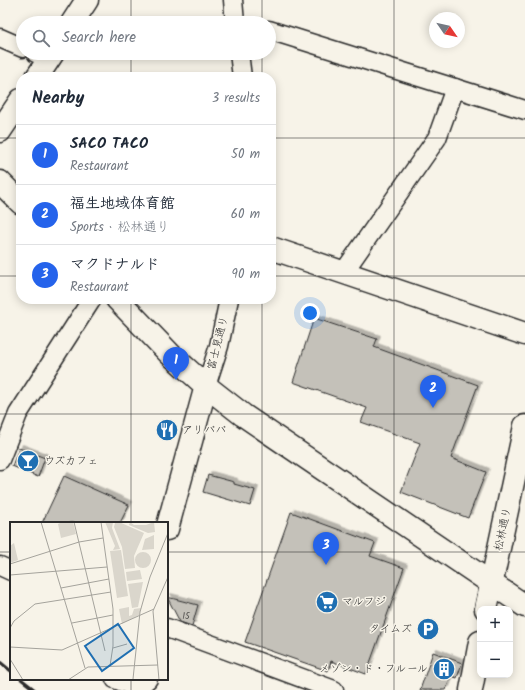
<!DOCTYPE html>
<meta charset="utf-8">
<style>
:root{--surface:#fff;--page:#f6f6f7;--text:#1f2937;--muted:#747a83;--line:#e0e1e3;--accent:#2563eb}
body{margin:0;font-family:Kalam,"Klee One",sans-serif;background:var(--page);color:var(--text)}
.controls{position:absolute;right:12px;bottom:12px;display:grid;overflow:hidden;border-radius:8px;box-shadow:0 2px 10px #0003}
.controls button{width:36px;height:36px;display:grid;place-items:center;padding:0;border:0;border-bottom:1px solid var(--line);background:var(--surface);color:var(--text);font:20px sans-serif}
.compass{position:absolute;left:429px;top:12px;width:36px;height:36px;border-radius:50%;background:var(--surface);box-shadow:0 2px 10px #0003;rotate:124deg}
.you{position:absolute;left:310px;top:313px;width:14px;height:14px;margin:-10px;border:3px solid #fff;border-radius:50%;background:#1a73e8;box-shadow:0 0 0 6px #1a73e833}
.badge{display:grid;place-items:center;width:26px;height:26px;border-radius:50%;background:var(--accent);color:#fff;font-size:13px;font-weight:700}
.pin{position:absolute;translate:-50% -33px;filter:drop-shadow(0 1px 2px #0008)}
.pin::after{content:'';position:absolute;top:21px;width:14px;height:12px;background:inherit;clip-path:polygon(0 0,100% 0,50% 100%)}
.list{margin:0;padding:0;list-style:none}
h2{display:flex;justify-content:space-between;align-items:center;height:52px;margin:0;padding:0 16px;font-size:17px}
h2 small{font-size:13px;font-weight:400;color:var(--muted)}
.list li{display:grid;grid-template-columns:26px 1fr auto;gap:12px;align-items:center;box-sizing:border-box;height:60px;padding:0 16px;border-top:1px solid var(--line)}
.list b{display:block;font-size:15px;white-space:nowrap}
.list p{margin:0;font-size:13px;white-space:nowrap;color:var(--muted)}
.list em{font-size:13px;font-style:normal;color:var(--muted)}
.icon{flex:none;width:22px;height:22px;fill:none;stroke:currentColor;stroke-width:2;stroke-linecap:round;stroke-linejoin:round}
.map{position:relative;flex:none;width:525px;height:690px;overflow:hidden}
.search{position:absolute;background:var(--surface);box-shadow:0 2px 10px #0003;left:16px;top:16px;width:260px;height:44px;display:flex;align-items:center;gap:10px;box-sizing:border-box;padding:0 14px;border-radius:22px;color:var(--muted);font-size:15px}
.panel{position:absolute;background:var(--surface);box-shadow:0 2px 10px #0003;left:16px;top:72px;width:260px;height:232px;border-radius:16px}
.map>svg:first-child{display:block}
.building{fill:#c4c1b9;stroke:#2b2b2b;filter:url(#shadow)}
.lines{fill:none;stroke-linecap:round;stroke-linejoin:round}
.minor-casing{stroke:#2b2b2b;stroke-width:21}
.tertiary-casing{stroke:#2b2b2b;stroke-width:25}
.minor{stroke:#f7f3e8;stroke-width:18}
.tertiary{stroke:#f7f3e8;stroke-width:22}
.rail{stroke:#2b2b2b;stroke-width:3}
.grid{fill:none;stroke:#2b2b2b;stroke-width:1;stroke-opacity:0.55}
.labels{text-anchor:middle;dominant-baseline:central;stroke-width:3;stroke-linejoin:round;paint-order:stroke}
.number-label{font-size:9px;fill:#51504e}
.street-label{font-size:11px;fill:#2b2b2b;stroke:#f7f3e8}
.poi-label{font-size:11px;fill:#2b2b2b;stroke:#f7f3e8;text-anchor:start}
.inset-road{fill:none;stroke:#a5a39c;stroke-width:1}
.view{fill:#1f6fb2;fill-opacity:0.15;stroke:#1f6fb2;stroke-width:2}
.inset-edge{fill:none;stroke:#2b2b2b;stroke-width:2}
</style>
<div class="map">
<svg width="525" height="690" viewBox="0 0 525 690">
<defs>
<filter id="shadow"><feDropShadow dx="3.5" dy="-3.5" stdDeviation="0" flood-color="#0004"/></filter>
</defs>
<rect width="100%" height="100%" fill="#f7f3e8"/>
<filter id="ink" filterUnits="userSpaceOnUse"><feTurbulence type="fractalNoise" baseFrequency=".025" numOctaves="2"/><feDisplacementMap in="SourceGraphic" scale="8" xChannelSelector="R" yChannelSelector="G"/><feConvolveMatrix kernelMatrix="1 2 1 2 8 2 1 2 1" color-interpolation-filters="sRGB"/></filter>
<g filter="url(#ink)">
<g class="building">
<polygon points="314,318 377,339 374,347 478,385 451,458 486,472 468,518 401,492 420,443 361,422 367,408 293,382"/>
<polygon points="19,448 45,458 38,477 12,466"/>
<polygon points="208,475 234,482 234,484 255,490 250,506 203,492"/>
<polygon points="64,476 129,505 120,523 42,523"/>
<polygon points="291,512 375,543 370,556 404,568 366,674 331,661 328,671 245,642"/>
<polygon points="167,597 198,605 192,626 180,622"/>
<polygon points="433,652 462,663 457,678 451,676 446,690 420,690"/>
</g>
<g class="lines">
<g class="minor-casing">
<g id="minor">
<polyline points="233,0 235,23"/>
<polyline points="269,30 525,110"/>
<polyline points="0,38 23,48"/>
<polyline points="36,53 49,58"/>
<polyline points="239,53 242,77"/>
<polyline points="343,273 437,138 455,88"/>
<polyline points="206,386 219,346 229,299"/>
<polyline points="0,460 18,414 92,299"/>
<polyline points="0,566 11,571"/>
<polyline points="167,628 334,690"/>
<path d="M115 679C128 684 137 690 148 679"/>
</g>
</g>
<g class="tertiary-casing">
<g id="tertiary">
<polyline points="72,23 87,0"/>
<polyline points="37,77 53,53"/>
<polyline points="0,131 21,100"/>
<polyline points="0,182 21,203"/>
<polyline points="271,248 525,334"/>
<polyline points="117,299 170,354 206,386 243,415 525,606"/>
<polyline points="167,529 206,386"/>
<polyline points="486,609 525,426"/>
<polyline points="471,690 480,642"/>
</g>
</g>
<use href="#minor" class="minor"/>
<use href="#tertiary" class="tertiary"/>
<g class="rail">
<polyline points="0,662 11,671"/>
<polyline points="21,679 35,690"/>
</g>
</g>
</g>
<path class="grid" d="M131 0V23M262 0V23M394 0V690M131 53V77M262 53V77M0 138H21M271 138H525M0 276H21M271 276H525M131 299V523M262 299V690M0 414H525M0 552H11M167 552H525M131 679V690"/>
<defs>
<g id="restaurant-disc" transform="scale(1.15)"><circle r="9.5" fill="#1f6fb2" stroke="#f7f3e8"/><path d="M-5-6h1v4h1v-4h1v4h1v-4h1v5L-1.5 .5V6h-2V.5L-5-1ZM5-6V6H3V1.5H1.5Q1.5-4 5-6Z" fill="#fff"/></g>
<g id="bar-disc" transform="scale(1.15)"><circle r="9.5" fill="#1f6fb2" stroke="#f7f3e8"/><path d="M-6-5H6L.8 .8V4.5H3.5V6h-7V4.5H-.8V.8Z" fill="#fff"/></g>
<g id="supermarket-disc" transform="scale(1.15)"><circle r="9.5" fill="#1f6fb2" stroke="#f7f3e8"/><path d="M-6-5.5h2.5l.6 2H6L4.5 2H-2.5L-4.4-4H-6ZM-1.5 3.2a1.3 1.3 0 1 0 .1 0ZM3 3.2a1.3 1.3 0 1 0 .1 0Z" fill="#fff"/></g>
<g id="parking-disc" transform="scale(1.15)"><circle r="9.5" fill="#1f6fb2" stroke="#f7f3e8"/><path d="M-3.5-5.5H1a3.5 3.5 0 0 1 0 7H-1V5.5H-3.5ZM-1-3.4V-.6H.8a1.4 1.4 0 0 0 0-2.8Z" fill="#fff"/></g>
<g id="building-disc" transform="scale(1.15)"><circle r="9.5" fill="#1f6fb2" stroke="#f7f3e8"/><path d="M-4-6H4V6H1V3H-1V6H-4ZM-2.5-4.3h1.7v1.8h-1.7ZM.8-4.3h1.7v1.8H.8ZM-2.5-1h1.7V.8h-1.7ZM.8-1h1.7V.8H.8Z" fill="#fff"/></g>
</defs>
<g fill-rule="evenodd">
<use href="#restaurant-disc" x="167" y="430"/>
<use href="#bar-disc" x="28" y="461"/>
<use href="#supermarket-disc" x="327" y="602"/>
<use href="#parking-disc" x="428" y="629"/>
<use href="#building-disc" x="444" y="669"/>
</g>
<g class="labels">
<g class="number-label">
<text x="186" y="616">15</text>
</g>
<g class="street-label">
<text transform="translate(218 343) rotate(-76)">富士見通り</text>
<text transform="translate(503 529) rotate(-78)">松林通り</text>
</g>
<g class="poi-label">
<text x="182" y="430">アリババ</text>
<text x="44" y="461">ウズカフェ</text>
<text x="342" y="602">マルフジ</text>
<text x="412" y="629" text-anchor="end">タイムズ</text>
<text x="428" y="669" text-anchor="end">メゾン・ド・フルール</text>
</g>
</g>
<g transform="translate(10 522)">
<rect width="158" height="158" fill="#f7f3e8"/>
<path d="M52 0H63L66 12 51 16 48 2ZM95 0H103L102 6 110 27 103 28 105 24ZM109 0 134 11 124 34 125 46 115 47 112 25 104 5 105 1ZM120 0 124 3H136L144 0 145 10 138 11 119 3ZM144 13V27L132 28 135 17ZM4 21 8 38 0 41V24ZM111 28 118 74 107 76 100 29ZM125 38a8 8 0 1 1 16 0a8 8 0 1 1-16 0ZM130 48 132 57 117 59 116 50ZM133 60 128 85 122 86 118 62ZM119 85V94L122 93 124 87 131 86 129 93 112 102 109 87Z" fill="#dad6cc"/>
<path class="inset-road" d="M31 0 75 146M64 0 95 129M91 0 103 87V124L100 144M0 42 69 20 93 16M0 53 97 45M51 66 99 57M62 101 103 93M0 106 4 99 25 82 101 70M0 125 52 128 144 87M103 126 117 122M0 137 13 158M123 157 130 90 140 55 158 11M58 158 78 145 148 143M149 158 143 89 158 55"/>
<path class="view" d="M108 102 124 126 92 149 75 124Z"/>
<rect width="158" height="158" class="inset-edge"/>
</g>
</svg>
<div class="controls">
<button>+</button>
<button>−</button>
</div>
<svg class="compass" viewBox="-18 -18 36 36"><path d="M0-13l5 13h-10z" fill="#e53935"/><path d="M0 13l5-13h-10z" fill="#747a83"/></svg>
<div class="you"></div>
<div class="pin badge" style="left:176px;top:380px">1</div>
<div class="pin badge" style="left:433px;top:408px">2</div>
<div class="pin badge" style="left:326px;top:565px">3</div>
<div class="search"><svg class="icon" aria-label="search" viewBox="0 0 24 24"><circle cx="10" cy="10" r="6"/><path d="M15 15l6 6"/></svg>Search here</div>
<section class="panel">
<h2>Nearby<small>3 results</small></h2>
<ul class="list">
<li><span class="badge">1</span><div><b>SACO TACO</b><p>Restaurant</p></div><em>50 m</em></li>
<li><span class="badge">2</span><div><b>福生地域体育館</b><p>Sports · 松林通り</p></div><em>60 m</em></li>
<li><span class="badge">3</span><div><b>マクドナルド</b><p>Restaurant</p></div><em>90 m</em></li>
</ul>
</section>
</div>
